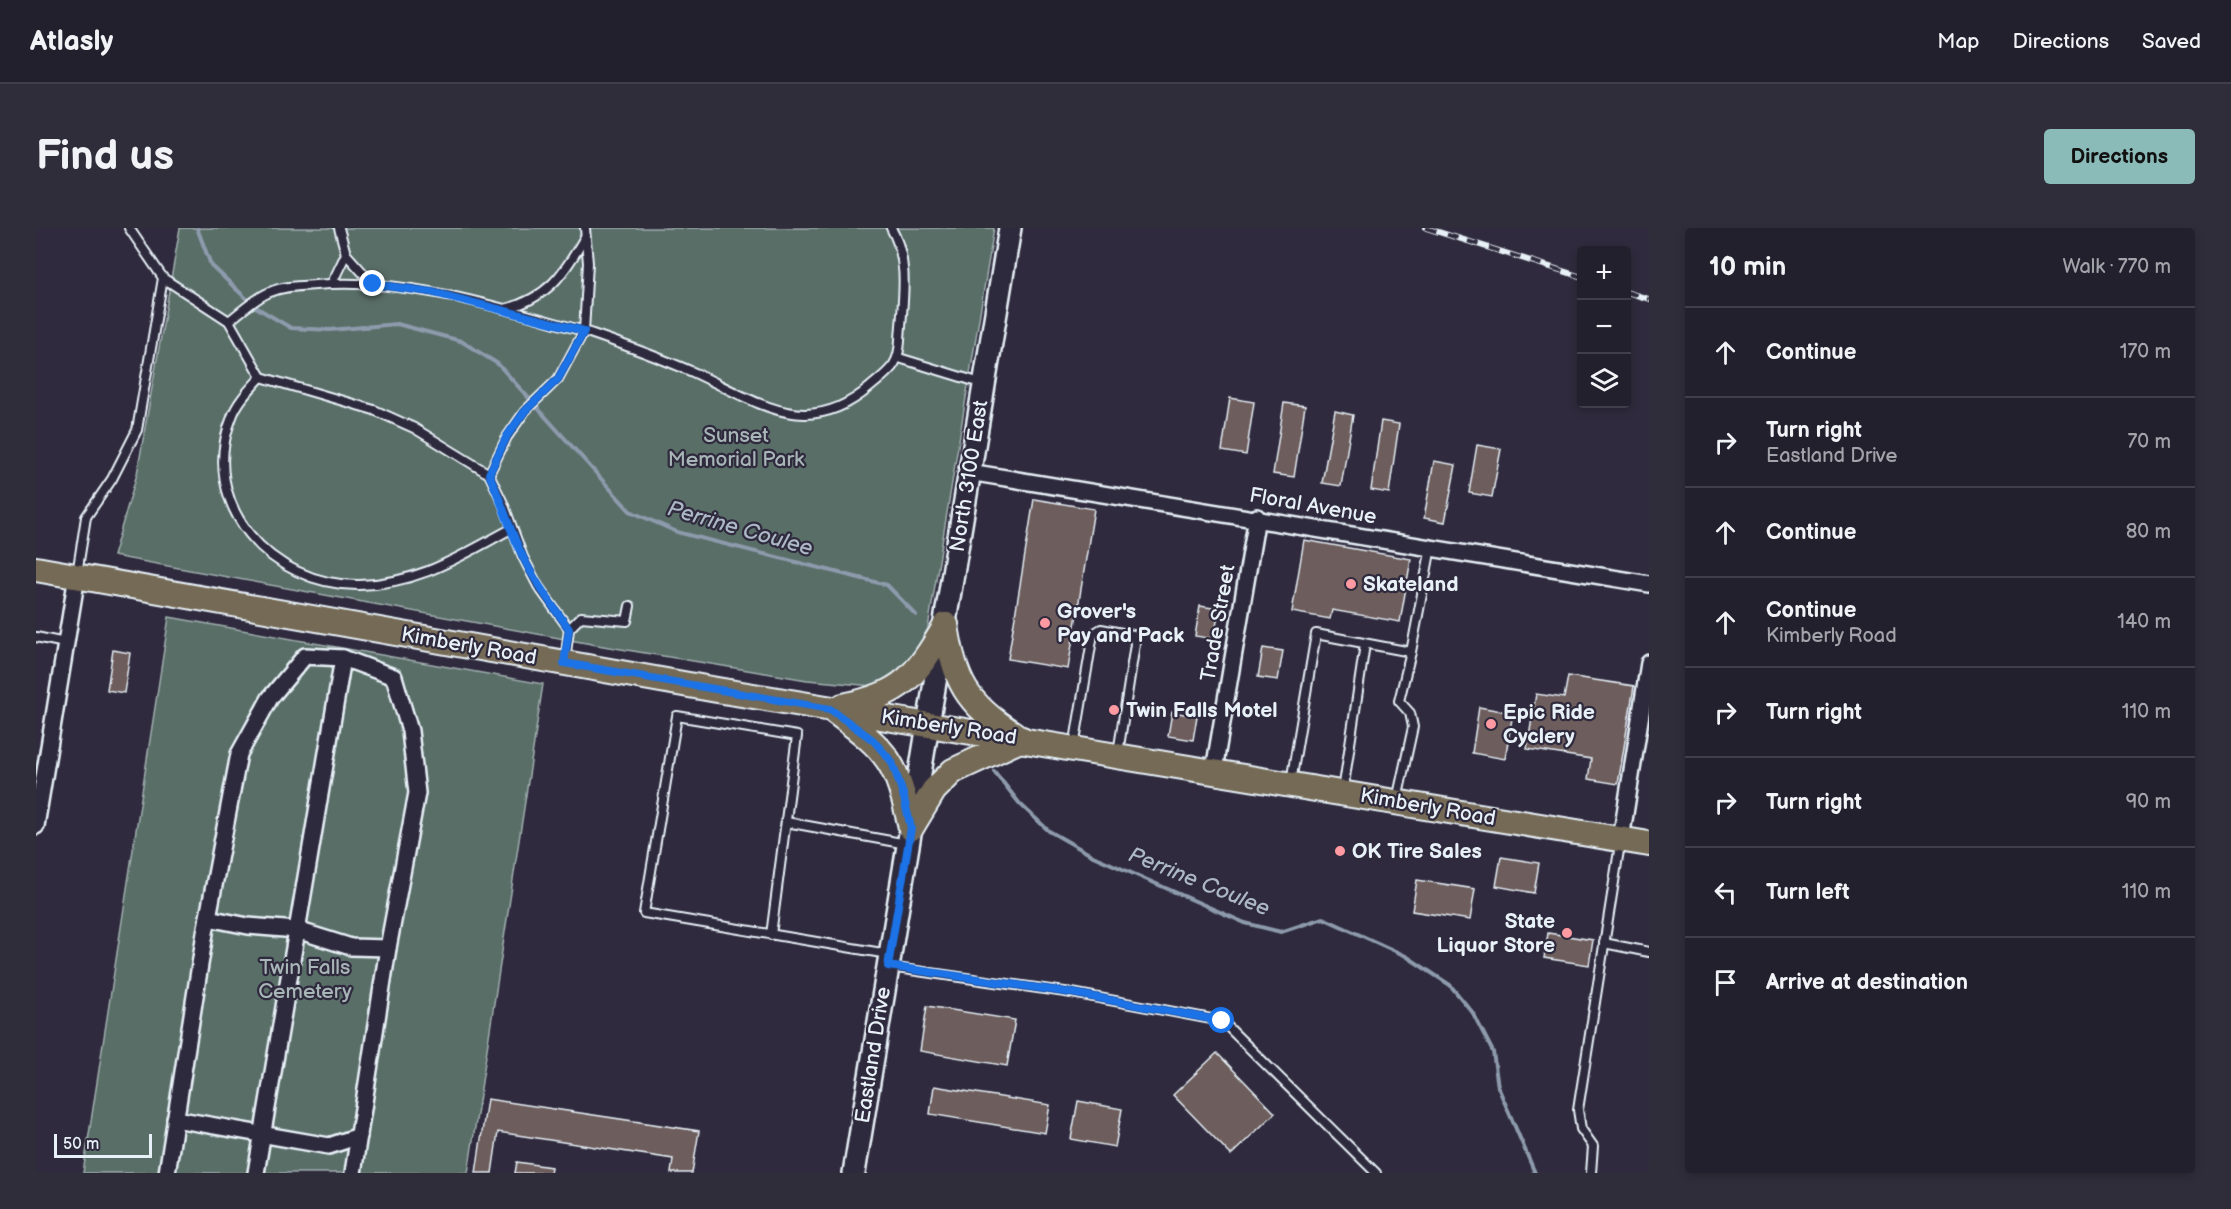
<!DOCTYPE html>
<meta charset="utf-8">
<style>
:root{--surface:#23202e;--page:#2f2d3a;--text:#f1f3f6;--muted:#a3a3aa;--line:#403e4a;--accent:#8bbbb9}
body{margin:0;font-family:"Balsamiq Sans",sans-serif;background:var(--page);color:var(--text)}
.controls{position:absolute;right:18px;top:18px;display:grid;overflow:hidden;border-radius:6px;box-shadow:0 3px 9px #0003}
.controls button{width:54px;height:54px;display:grid;place-items:center;padding:0;border:0;border-bottom:2px solid var(--line);background:var(--surface);color:var(--text);font:30px sans-serif}
.scale{position:absolute;left:18px;bottom:15px;width:98px;box-sizing:border-box;padding-left:6px;border:3px solid #e8f1f8;border-top:0;font-size:16px;line-height:21px;white-space:nowrap;color:#e8f1f8;-webkit-text-stroke:4px #2f2a3d;paint-order:stroke}
.stop{position:absolute;width:18px;height:18px;margin:-14px;border:4px solid #1a73e8;border-radius:50%;background:#fff}
.stop.end{background:#1a73e8;border-color:#fff;box-shadow:0 2px 6px #0008}
.list{margin:0;padding:0;list-style:none}
h2{display:flex;justify-content:space-between;align-items:center;height:78px;margin:0;padding:0 24px;font-size:26px}
h2 small{font-size:20px;font-weight:400;color:var(--muted)}
.list li{display:grid;grid-template-columns:39px 1fr auto;gap:18px;align-items:center;box-sizing:border-box;height:90px;padding:0 24px;border-top:2px solid var(--line)}
.list b{display:block;font-size:22px;white-space:nowrap}
.list p{margin:0;font-size:20px;white-space:nowrap;color:var(--muted)}
.list em{font-size:20px;font-style:normal;color:var(--muted)}
.icon{flex:none;width:33px;height:33px;fill:none;stroke:currentColor;stroke-width:2;stroke-linecap:round;stroke-linejoin:round}
.map{position:relative;flex:none;width:1613px;height:945px;overflow:hidden;border-radius:6px}
header{display:flex;align-items:center;gap:36px;box-sizing:border-box;height:84px;padding:0 30px;background:var(--surface);border-bottom:2px solid var(--line)}
header strong{font-size:28px}
nav{display:flex;gap:33px;margin-inline-start:auto;font-size:21px}
.intro{display:flex;align-items:center;justify-content:space-between;box-sizing:border-box;height:144px;padding:0 36px}
h1{margin:0;font-size:42px}
.button{padding:15px 27px;border-radius:6px;background:var(--accent);color:#111;font-size:21px;font-weight:700}
main{display:flex;gap:36px;padding:0 36px}
aside{flex:1;background:var(--surface);border-radius:6px;box-shadow:0 3px 9px #0003}
.map>svg:first-child{display:block}
.green{fill:#5a6e67;stroke:#a1b0b0;stroke-width:1.5}
.lines{fill:none;stroke-linecap:round;stroke-linejoin:round}
.stream{stroke:#8d9bad;stroke-width:4}
.building{fill:#6d5d5b;stroke:#e8f1f8;stroke-width:1.5}
.lane-casing{stroke:#e8f1f8;stroke-width:12}
.street-casing{stroke:#e8f1f8;stroke-width:20}
.secondary-casing{stroke:#e8f1f8;stroke-width:26}
.primary-casing{stroke:#e8f1f8;stroke-width:28}
.lane{stroke:#2f2a3d;stroke-width:8}
.street{stroke:#2f2a3d;stroke-width:15}
.secondary{stroke:#2f2a3d;stroke-width:21}
.primary{stroke:#756a55;stroke-width:24}
.rail-casing{stroke:#e8f1f8;stroke-width:6}
.rail{stroke:#2f2a3d;stroke-width:4;stroke-dasharray:11;stroke-linecap:butt}
.route{stroke:#1a73e8;stroke-width:8}
.poi-dot{fill:#ff9aa2;stroke:#2f2a3d;stroke-width:2}
.labels{text-anchor:middle;dominant-baseline:central;stroke-width:4.5;stroke-linejoin:round;paint-order:stroke}
.park-label{font-size:21px;fill:#a8b6b7;stroke:#2f2a3d}
.street-label{font-size:21px;fill:#e8f1f8;stroke:#2f2a3d}
.poi-label{font-size:21px;font-weight:bold;fill:#e8f1f8;stroke:#2f2a3d;text-anchor:start}
.water-label{font-size:22px;font-style:italic;fill:#acb8c6;stroke:#2f2a3d}
</style>
<header>
<strong>Atlasly</strong>
<nav><a>Map</a><a>Directions</a><a>Saved</a></nav>
</header>
<div class="intro"><h1>Find us</h1><a class="button">Directions</a></div>
<main>
<div class="map">
<svg width="1613" height="945" viewBox="0 0 1613 945">
<rect width="100%" height="100%" fill="#2f2a3d"/>
<filter id="ink" filterUnits="userSpaceOnUse"><feTurbulence type="fractalNoise" baseFrequency=".0167" numOctaves="2"/><feDisplacementMap in="SourceGraphic" scale="12" xChannelSelector="R" yChannelSelector="G"/><feConvolveMatrix kernelMatrix="1 2 1 2 8 2 1 2 1" color-interpolation-filters="sRGB"/></filter>
<g filter="url(#ink)">
<g class="green">
<polygon points="144,0 958,0 892,400 873,436 837,458 771,452 561,417 77,328 101,246"/>
<polygon points="133,389 507,456 432,945 47,945"/>
</g>
<g class="lines">
<g class="stream">
<polyline points="161,0 175,37 218,78 255,100 294,102 361,96 425,113 462,136 594,283 641,304 851,357 880,387"/>
<polyline points="958,543 984,576 1013,603 1057,628 1209,695 1245,704 1287,690 1370,728 1414,757 1437,785 1457,824 1462,859 1499,945"/>
</g>
</g>
<g class="building">
<polygon points="1194,170 1218,174 1210,227 1186,223"/>
<polygon points="1248,175 1269,178 1258,249 1237,246"/>
<polygon points="1299,183 1317,187 1305,258 1286,255"/>
<polygon points="1345,193 1363,196 1353,265 1335,262"/>
<polygon points="1441,217 1465,221 1456,269 1433,265"/>
<polygon points="1398,233 1420,237 1409,294 1388,290"/>
<polygon points="998,271 1058,281 1032,441 972,431"/>
<polygon points="1268,312 1375,331 1364,394 1296,382 1294,391 1256,384"/>
<polygon points="1164,378 1183,381 1178,411 1159,408"/>
<polygon points="1227,420 1247,423 1242,452 1222,449"/>
<polygon points="77,422 94,425 88,465 71,462"/>
<polygon points="1532,448 1598,458 1582,556 1552,551 1555,531 1491,521 1500,466 1528,470"/>
<polygon points="1443,479 1477,485 1469,531 1436,525"/>
<polygon points="1136,484 1161,488 1157,512 1132,508"/>
<polygon points="1465,629 1503,635 1498,665 1460,658"/>
<polygon points="1381,652 1439,661 1434,692 1376,683"/>
<polygon points="1512,705 1557,712 1553,737 1508,730"/>
<polygon points="891,778 979,792 971,838 884,823"/>
<polygon points="1181,825 1239,885 1195,927 1137,867"/>
<polygon points="898,858 1014,877 1009,905 894,886"/>
<polygon points="451,871 663,903 656,945 635,945 637,931 462,904 456,945 440,945"/>
<polygon points="1042,873 1086,881 1079,919 1035,911"/>
<polygon points="481,934 515,939 514,945 479,945"/>
</g>
<g class="lines">
<g class="lane-casing">
<g id="lane">
<polyline points="303,0 310,26 337,56"/>
<path d="M127 50 193 93 225 149C214 161 201 174 196 189 161 276 235 358 323 357 383 356 424 328 475 301"/>
<polyline points="296,55 310,26"/>
<path d="M469 81C512 70 528 46 549 9"/>
<path d="M193 93C206 83 219 70 234 64 248 58 264 58 279 57 370 49 461 79 548 103L552 35 549 0"/>
<polyline points="863,130 948,156"/>
<polyline points="225,149 338,182 378,200 453,246 467,275 487,329 502,358 533,401 529,433"/>
<path d="M453 246 471 209 489 183 522 151 548 103C586 116 623 129 659 145 722 174 771 213 834 159 854 142 863 138 864 112 866 74 875 35 855 0"/>
<polyline points="41,346 50,289 76,251 101,202 127,50 93,0"/>
<polyline points="533,401 545,389 591,393 594,378"/>
<polyline points="0,409 29,415"/>
<polyline points="1038,519 1057,406 1065,401 1097,407 1099,416 1082,525"/>
<polyline points="1255,554 1280,406 1375,424 1395,319"/>
<polyline points="1307,563 1329,416"/>
<polyline points="1361,572 1377,499 1374,485 1363,473 1375,424"/>
<polyline points="750,594 871,616"/>
<polyline points="735,707 761,508 641,488 608,685 852,726"/>
<polyline points="1568,715 1613,724"/>
<polyline points="853,739 1036,765 1186,793 1340,945"/>
<polyline points="1555,945 1557,918 1545,901 1542,882 1584,616"/>
</g>
</g>
<g class="street-casing">
<g id="street">
<polyline points="933,244 1613,356"/>
<polyline points="1178,542 1221,289"/>
<polyline points="0,598 41,348"/>
<polyline points="1585,611 1613,435"/>
<polyline points="172,690 212,698 261,702 315,719 352,720"/>
<polyline points="139,891 293,918 323,908"/>
<polyline points="131,945 169,705 203,526 234,470 269,428 307,430 358,449 374,503 381,565 352,720 317,945"/>
<polyline points="220,945 307,430"/>
</g>
</g>
<g class="secondary-casing">
<polyline id="secondary" points="818,945 974,0"/>
</g>
<g class="primary-casing">
<g id="primary">
<polyline points="0,341 681,462 1613,616"/>
<path d="M910 397C918 452 930 476 978 506"/>
<path d="M807 478C867 466 880 448 910 397"/>
<path d="M799 484C854 525 860 533 875 600"/>
<polyline points="875,600 898,562 917,543 986,511"/>
</g>
</g>
<use href="#lane" class="lane"/>
<use href="#street" class="street"/>
<use href="#secondary" class="secondary"/>
<use href="#primary" class="primary"/>
<g class="rail-casing">
<g id="rail">
<polyline points="1390,0 1546,49"/>
<polyline points="1590,64 1613,71"/>
</g>
</g>
<use href="#rail" class="rail"/>
</g>
</g>
<g class="lines" filter="url(#ink)">
<path class="route" d="M337 56 395 64 548 103 522 151 489 183 471 208 453 246C466 274 474 304 488 331 500 356 517 378 533 401L528 435 794 481 837 512 856 534 867 566 875 600 852 738 1036 765 1186 793"/>
</g>
<g class="poi-dot">
<circle cx="1315" cy="356" r="6"/>
<circle cx="1009" cy="395" r="6"/>
<circle cx="1078" cy="482" r="6"/>
<circle cx="1455" cy="496" r="6"/>
<circle cx="1304" cy="623" r="6"/>
<circle cx="1531" cy="705" r="6"/>
</g>
<g class="labels">
<g class="park-label">
<text x="700" y="207">Sunset<tspan x="700" dy="24">Memorial Park</tspan></text>
<text x="269" y="739">Twin Falls<tspan x="269" dy="24">Cemetery</tspan></text>
</g>
<g class="street-label">
<text transform="translate(933 248) rotate(-81)">North 3100 East</text>
<text transform="translate(1277 278) rotate(10)">Floral Avenue</text>
<text transform="translate(1182 395) rotate(-80)">Trade Street</text>
<text transform="translate(433 418) rotate(10)">Kimberly Road</text>
<text transform="translate(913 499) rotate(9)">Kimberly Road</text>
<text transform="translate(1392 579) rotate(10)">Kimberly Road</text>
<text transform="translate(837 827) rotate(-81)">Eastland Drive</text>
</g>
<g class="poi-label">
<text x="1327" y="356">Skateland</text>
<text x="1021" y="383">Grover's<tspan x="1021" dy="24">Pay and Pack</tspan></text>
<text x="1090" y="482">Twin Falls Motel</text>
<text x="1467" y="484">Epic Ride<tspan x="1467" dy="24">Cyclery</tspan></text>
<text x="1316" y="623">OK Tire Sales</text>
<text x="1519" y="693" text-anchor="end">State<tspan x="1519" dy="24">Liquor Store</tspan></text>
</g>
<g class="water-label">
<text transform="translate(704 301) rotate(16)">Perrine Coulee</text>
<text transform="translate(1163 654) rotate(22)">Perrine Coulee</text>
</g>
</g>
</svg>
<div class="controls">
<button>+</button>
<button>−</button>
<button><svg class="icon" aria-label="layers" viewBox="0 0 24 24"><path d="M12 4l9 5-9 5-9-5zM3 14l9 5 9-5"/></svg></button>
</div>
<div class="scale">50 m</div>
<div class="stop" style="left:1186px;top:793px"></div>
<div class="stop end" style="left:337px;top:56px"></div>
</div>
<aside>
<h2>10 min<small>Walk · 770 m</small></h2>
<ul class="list">
<li><svg class="icon" aria-label="ahead" viewBox="0 0 24 24"><path d="M12 20V5M6 11l6-6 6 6"/></svg><div><b>Continue</b></div><em>170 m</em></li>
<li><svg class="icon" aria-label="right" viewBox="0 0 24 24"><path d="M7 20v-9h11M14 6l5 5-5 5"/></svg><div><b>Turn right</b><p>Eastland Drive</p></div><em>70 m</em></li>
<li><svg class="icon" aria-label="ahead" viewBox="0 0 24 24"><path d="M12 20V5M6 11l6-6 6 6"/></svg><div><b>Continue</b></div><em>80 m</em></li>
<li><svg class="icon" aria-label="ahead" viewBox="0 0 24 24"><path d="M12 20V5M6 11l6-6 6 6"/></svg><div><b>Continue</b><p>Kimberly Road</p></div><em>140 m</em></li>
<li><svg class="icon" aria-label="right" viewBox="0 0 24 24"><path d="M7 20v-9h11M14 6l5 5-5 5"/></svg><div><b>Turn right</b></div><em>110 m</em></li>
<li><svg class="icon" aria-label="right" viewBox="0 0 24 24"><path d="M7 20v-9h11M14 6l5 5-5 5"/></svg><div><b>Turn right</b></div><em>90 m</em></li>
<li><svg class="icon" aria-label="left" viewBox="0 0 24 24"><path d="M17 20v-9H6M10 6l-5 5 5 5"/></svg><div><b>Turn left</b></div><em>110 m</em></li>
<li><svg class="icon" aria-label="arrive" viewBox="0 0 24 24"><path d="M6 21V4h12l-3 4 3 4H6"/></svg><div><b>Arrive at destination</b></div></li>
</ul>
</aside>
</main>
